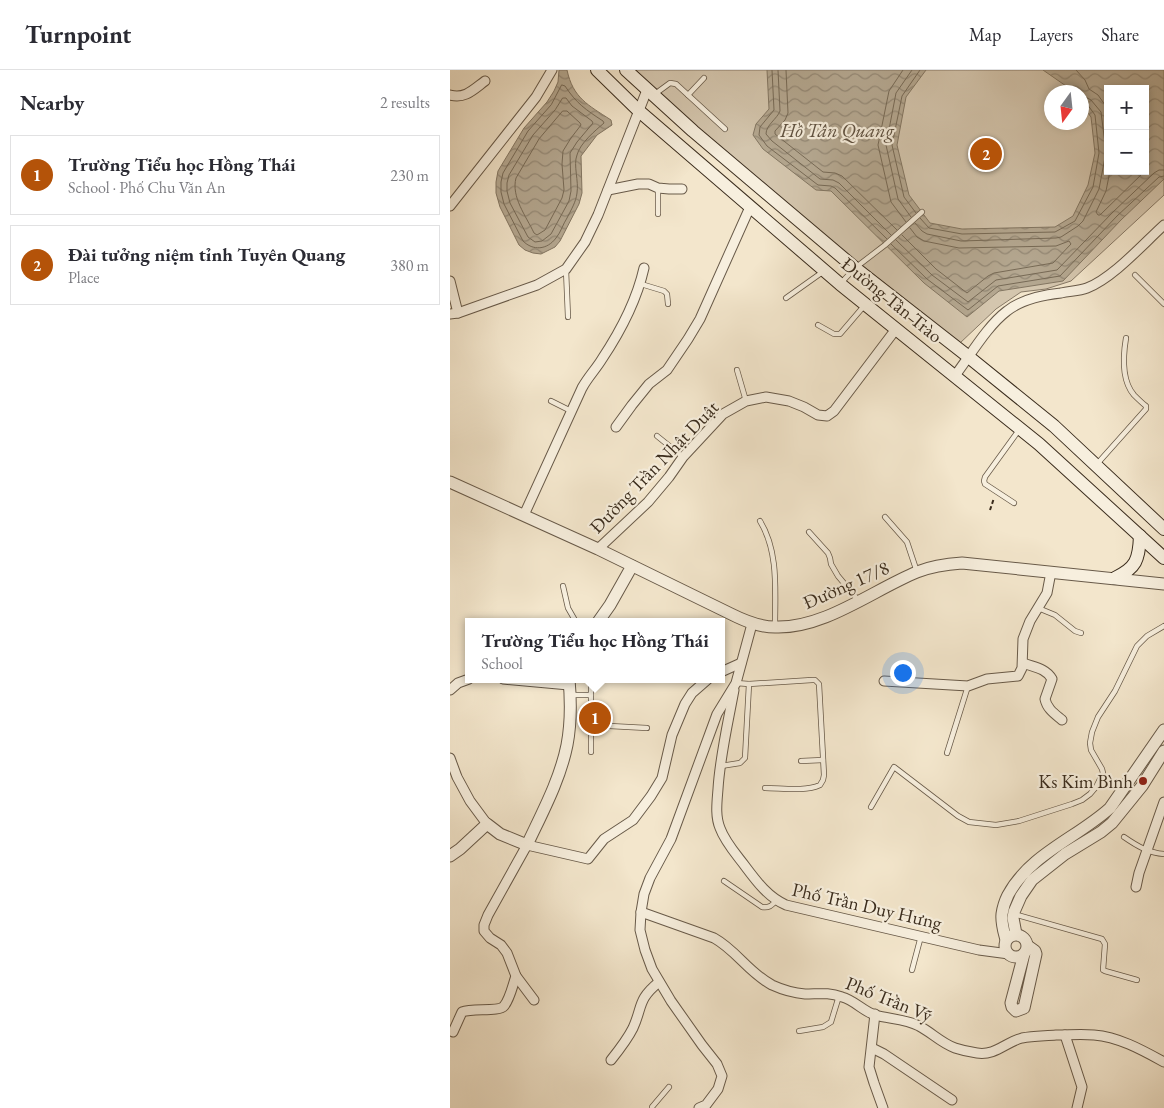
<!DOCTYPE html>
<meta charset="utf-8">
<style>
:root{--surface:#fff;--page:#f2f2f3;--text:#2b2b33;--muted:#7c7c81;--line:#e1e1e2;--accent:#b45309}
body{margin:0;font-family:"EB Garamond",serif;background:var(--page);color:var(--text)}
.controls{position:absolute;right:15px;top:15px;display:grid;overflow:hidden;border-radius:0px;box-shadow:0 2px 8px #0003}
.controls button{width:45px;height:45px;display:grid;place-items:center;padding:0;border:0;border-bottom:1px solid var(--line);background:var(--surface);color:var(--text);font:25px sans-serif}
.compass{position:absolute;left:594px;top:15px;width:45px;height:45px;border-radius:50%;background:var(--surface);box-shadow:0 2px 8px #0003;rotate:195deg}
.you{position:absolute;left:452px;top:602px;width:18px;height:18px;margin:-12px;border:4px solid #fff;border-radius:50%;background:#1a73e8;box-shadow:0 0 0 8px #1a73e833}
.badge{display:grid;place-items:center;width:32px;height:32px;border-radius:50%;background:var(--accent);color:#fff;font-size:16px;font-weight:700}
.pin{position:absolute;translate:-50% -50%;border:2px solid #fff;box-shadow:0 1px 5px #0006}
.popup{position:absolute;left:15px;top:548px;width:260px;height:65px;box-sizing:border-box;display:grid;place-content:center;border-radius:0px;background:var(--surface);filter:drop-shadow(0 1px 4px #0005);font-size:16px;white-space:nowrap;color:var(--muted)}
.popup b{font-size:19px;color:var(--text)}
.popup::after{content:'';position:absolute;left:50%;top:100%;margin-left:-10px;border:10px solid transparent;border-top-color:var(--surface)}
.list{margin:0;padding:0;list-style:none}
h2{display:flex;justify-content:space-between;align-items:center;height:65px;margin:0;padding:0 20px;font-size:21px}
h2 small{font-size:16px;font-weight:400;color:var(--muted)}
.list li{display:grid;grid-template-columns:32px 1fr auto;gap:15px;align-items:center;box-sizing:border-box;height:80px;margin:0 10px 10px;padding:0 10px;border:1px solid var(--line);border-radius:0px}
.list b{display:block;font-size:19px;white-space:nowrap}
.list p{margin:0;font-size:16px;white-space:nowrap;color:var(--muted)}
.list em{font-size:16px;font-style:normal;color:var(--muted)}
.map{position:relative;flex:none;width:714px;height:1038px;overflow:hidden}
header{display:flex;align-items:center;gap:30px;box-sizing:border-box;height:70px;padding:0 25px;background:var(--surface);border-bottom:1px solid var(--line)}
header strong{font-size:24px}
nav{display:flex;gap:28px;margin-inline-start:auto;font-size:18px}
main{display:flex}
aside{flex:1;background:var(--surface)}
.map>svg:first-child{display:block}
.park{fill:#d4c6ae;stroke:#877966;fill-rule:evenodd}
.water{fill:url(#water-waves);stroke:#837662;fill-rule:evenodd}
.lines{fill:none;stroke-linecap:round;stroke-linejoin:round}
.shore{stroke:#776a56;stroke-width:1}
.service-casing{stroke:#685a49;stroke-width:6}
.minor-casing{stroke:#685a49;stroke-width:11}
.tertiary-casing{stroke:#685a49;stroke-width:13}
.secondary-casing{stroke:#3a2c1d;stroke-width:14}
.path{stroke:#3a2c1d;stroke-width:2;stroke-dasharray:4 2.5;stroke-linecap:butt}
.service{stroke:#f7efde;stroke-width:4.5}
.minor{stroke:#f7efde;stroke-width:9}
.tertiary{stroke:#f7efde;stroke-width:11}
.secondary{stroke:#f7efde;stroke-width:12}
.poi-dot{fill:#8f2418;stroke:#f7efde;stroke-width:2}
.labels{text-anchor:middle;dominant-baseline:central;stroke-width:4.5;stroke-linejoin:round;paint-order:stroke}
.street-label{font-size:19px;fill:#3a2c1d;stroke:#f7efde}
.poi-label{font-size:19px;fill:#3a2c1d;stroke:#f7efde;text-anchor:end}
.water-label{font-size:20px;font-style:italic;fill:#5f5140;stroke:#f7efde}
</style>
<header>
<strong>Turnpoint</strong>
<nav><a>Map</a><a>Layers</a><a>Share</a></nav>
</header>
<main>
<aside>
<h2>Nearby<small>2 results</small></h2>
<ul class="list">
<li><span class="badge">1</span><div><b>Trường Tiểu học Hồng Thái</b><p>School · Phố Chu Văn An</p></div><em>230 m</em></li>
<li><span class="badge">2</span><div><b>Đài tưởng niệm tỉnh Tuyên Quang</b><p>Place</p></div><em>380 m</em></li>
</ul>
</aside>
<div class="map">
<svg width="714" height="1038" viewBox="0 0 714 1038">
<defs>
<pattern id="water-waves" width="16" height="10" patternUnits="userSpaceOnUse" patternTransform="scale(1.25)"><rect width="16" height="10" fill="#b4a790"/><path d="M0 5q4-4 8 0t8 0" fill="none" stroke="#938875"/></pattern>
</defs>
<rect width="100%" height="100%" fill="#f3e6cc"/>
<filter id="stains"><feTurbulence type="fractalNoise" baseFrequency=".004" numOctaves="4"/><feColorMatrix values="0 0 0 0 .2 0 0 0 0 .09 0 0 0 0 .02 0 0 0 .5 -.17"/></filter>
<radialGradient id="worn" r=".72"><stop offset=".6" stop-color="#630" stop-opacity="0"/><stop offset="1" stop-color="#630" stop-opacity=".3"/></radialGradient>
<path class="park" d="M186 0H714V125L621 211 596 219 571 222 546 239 510 273 244 62ZM658 19H695V101H658ZM602 22H632V52H602Z"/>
<g class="water">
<path d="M109 0H117C123 28 138 35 161 50L162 55 147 65 131 86 132 123 129 134 110 171 105 177 91 184 83 183 75 180 69 175 50 137 46 123V112L48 101 74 58 97 32 104 21 108 12Z"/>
<path d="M317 0H476L456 27 447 75 459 125 480 153 512 159 605 157 623 146 638 115 645 83 641 47 632 35V22H622L616 16 593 0H714V109L671 150 613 211 549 221 517 247 474 213 381 121 366 120 313 79 303 65 306 54 319 39ZM658 19H695V101H658Z"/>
</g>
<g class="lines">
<g class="shore">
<polyline points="322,0 324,40 310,57 309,65 317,76 368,115 381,116 385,118 437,169"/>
<path d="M328 0 330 41C327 49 316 55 316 64L322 71 370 109 383 110 389 113 441 165"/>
<polyline points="336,0 338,43 335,50 325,61 325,64 373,102 385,103 392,106 447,160"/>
<polyline points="453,0 439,21 428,75 441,132 456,152"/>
<polyline points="626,0 635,10 639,19 648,25 658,39"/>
<path d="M112 15 115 16C126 33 136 40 153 51L154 53C146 60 130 73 127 85 123 95 129 111 127 123 126 132 121 140 117 148 113 154 111 162 106 168 97 180 83 181 73 171L54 134 51 122V112L53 103 78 61 101 35Z"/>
<polygon points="113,28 116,28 122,36 142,51 143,53 127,72 120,83 121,121 119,131 101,164 92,171 85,172 78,167 60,133 57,121 57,113 59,105 83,65 105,40"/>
<path d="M113 41H117L130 53 131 55 121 68 113 81 112 94 114 120 112 128 95 160 87 165 84 163C76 146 61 127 66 108L89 69Z"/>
<polyline points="660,101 656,121 646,142 648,145 650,145 695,101"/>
<polyline points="466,143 454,127 442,75 452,26 470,0"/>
<polyline points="461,147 448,129 436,75 446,23 462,0"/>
<polyline points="470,148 479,158 512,164 605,162 625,151 643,117 649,83 645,45 637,34 632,33"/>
<polyline points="465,153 472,161 477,164 511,171 606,168 611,167 628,156 633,151 649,119 656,82 651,42 641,30 632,25"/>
<polyline points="452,165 486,199 517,223 538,206 544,203 603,193 621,174 619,171 606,176 509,178 474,171 467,167 460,158"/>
<polyline points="446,170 482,205 518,232 546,210 607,200 663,142 704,103 709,100 714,100"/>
<polyline points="441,174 477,209 518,240 548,216 610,206 667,146 709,107 714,106"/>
</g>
<g class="service-casing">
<g id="service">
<polyline points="205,24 220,13 226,14 275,59"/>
<polyline points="238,25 254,8"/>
<polyline points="208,144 208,118"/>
<polyline points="116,200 118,247"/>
<polyline points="685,205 714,234"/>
<polyline points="391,213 405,198 435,175 472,142"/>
<polyline points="191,214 214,221 217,224 218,234"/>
<polyline points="336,228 374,201"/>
<polyline points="368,255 384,264 390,264 414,236"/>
<polyline points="287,300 296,331"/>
<polyline points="101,331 121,341"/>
<polyline points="207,366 233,387"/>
<path d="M647 394 696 339V336C692 333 688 329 684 325 671 310 673 286 676 268"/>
<polyline points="564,433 535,414 534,411 535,407 569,360"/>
<polyline points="435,447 457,472 467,502"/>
<path d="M310 451C329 482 325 521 325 556"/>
<polyline points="359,462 378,483 380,488 381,494 388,506 408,530"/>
<polyline points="113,516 118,538 126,552"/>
<polyline points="588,538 605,545 625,561 631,563"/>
<polyline points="141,609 141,682"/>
<path d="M286 613 299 614 362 610H365L369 614 374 705 373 710 370 715C355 722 331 718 315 718"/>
<polyline points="122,625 141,625"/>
<polyline points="141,655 197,658"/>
<polyline points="497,683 518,616"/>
<polyline points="351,691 373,690"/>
<polyline points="271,696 290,693 295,688 299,614"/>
<polyline points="421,737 444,697 508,746 519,752 546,755 569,751 622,734 632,730 640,724 646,717 653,703 652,699 641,680 640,673 642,662 648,647 665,621 687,576 697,566 714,556"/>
<path d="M674 767C687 776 699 783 714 784"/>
<path d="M274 811 312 837C319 838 321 836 326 831"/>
<polyline points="564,844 652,869 655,874 653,900 655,901 687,910"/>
<polyline points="462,900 471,866"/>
<polyline points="349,961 373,957 381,952 389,926"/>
<polyline points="202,1038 202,1037 219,1017"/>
</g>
</g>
<g class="minor-casing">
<g id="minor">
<path d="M0 25C15 29 23 20 35 11"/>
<polyline points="158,120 188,114 199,114 208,118 219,119 232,119"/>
<polyline points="0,136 86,27 102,0"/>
<polyline points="0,211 8,243"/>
<polyline points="0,244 8,243 87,215 116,199 135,172 148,145 197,20"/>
<path d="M504 307C520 286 537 256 557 241 572 229 592 225 611 223 620 221 629 221 637 218 663 208 693 174 714 155"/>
<polyline points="166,357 182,335 199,314 217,300 238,269 250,249 300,137"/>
<path d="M74 445 132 318C138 307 146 299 152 289 170 262 187 229 194 198"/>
<polyline points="148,479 198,432 219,407 233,387 273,344 296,331 316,327 339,331 354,337 368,345 377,346 384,341 446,259"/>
<path d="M573 593C583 597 596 598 602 609L595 629C597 639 605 644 612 650"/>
<polyline points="271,602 291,593"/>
<polyline points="53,609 119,615"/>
<polyline points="434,611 518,616 537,609 568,606 572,598 573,569 580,551 597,523 601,502"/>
<polyline points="0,620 8,613 19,609"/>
<path d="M284 620C278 653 270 686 268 719 267 732 265 746 270 758 275 772 286 784 295 796 307 812 318 827 336 835L529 880 559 884"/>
<polyline points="0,688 7,707 20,731 37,754"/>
<polyline points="686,817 689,803 714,732"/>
<path d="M191 842 264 868C286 880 299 903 322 915 333 920 343 923 355 924 369 924 378 922 392 927 404 930 413 941 425 945 439 949 456 949 469 956 481 962 491 973 505 978 511 980 520 982 527 983 545 986 556 972 572 968 583 966 595 966 606 965 619 965 631 964 644 965 669 967 692 980 714 992"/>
<polyline points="84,930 66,906 57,883 51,875 40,868 34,861 34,855 38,845 77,775 138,789 154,769 183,750 201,726 212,708 222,665 235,634 242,623 258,609"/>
<polyline points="425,944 419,997 424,1013 433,1038"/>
<path d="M3 962 12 942C23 938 49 942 54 936 60 929 63 914 66 906"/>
<polyline points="615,965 632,1017 627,1038"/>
<polyline points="422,978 434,984 502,1030"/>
<path d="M161 990C169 980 177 970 183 958 193 936 187 930 209 912"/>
<polyline points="249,1038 256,1035 268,1019 272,1006 267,994 252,975 221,931 202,899 195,880 190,860 191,842 194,824 200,808 221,769 267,644 286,613 302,554"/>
</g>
</g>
<g class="tertiary-casing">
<g id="tertiary">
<path d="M0 412 148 479 281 544C295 551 309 557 325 557 374 559 423 520 467 502 482 496 496 494 512 493L714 514"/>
<polyline points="148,552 160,535 182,496"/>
<path d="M0 786 10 779 37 754 50 764 77 775C92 743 110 710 117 675 121 654 121 631 119 609"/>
<polyline points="566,864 563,848 564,842 571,826 582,810 615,784 651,762 662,753 692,716 714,681"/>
<circle cx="566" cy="876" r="11"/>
<path d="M556 870C554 862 551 853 552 844 553 837 555 831 558 825 580 784 627 768 660 738L714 660"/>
<polyline points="574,884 561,933 562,937 566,941 574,938 586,884 585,881 578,876"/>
</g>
</g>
<g class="secondary-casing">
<g id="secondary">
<polyline points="147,0 189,41 390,214 589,374 714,488"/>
<polyline points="176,0 243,61 405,198 515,284 604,356 714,459"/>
<path d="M665 508C686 498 689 490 690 466"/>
</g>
</g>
<polyline class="path" points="540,440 544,428"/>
<use href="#service" class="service"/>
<use href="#minor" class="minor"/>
<use href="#tertiary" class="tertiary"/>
<use href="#secondary" class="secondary"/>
</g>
<circle class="poi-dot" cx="693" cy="711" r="5"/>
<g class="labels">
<g class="street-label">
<text transform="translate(442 230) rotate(39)">Đường Tân Trào</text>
<text transform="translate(204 397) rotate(-46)">Đường Trần Nhật Duật</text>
<text transform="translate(396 515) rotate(-24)">Đường 17/8</text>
<text transform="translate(417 836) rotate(13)">Phố Trần Duy Hưng</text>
<text transform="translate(439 929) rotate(22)">Phố Trần Vỹ</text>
</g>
<g class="poi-label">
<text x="683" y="711">Ks Kim Bình</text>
</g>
<g class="water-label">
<text x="387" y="60">Hồ Tân Quang</text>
</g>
</g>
<rect width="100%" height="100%" filter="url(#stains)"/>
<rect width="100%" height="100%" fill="url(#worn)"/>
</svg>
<div class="controls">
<button>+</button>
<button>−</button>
</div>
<svg class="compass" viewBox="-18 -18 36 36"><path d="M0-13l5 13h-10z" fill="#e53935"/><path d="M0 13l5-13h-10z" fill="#7c7c81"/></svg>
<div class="you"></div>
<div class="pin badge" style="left:145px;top:648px">1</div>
<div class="popup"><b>Trường Tiểu học Hồng Thái</b>School</div>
<div class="pin badge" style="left:536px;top:84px">2</div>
</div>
</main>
